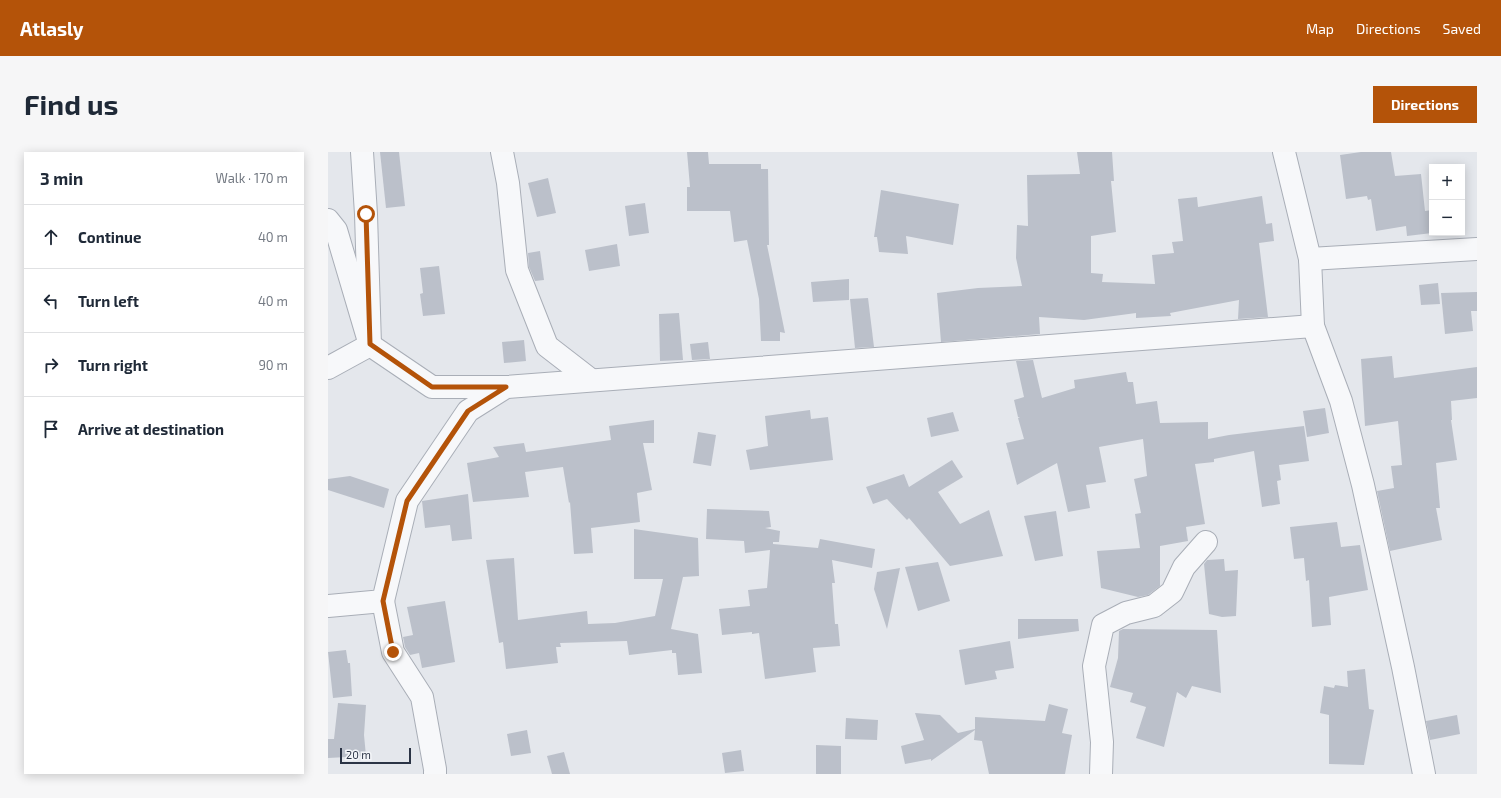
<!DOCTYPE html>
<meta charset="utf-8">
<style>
:root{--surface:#fff;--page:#f6f6f7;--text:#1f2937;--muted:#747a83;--line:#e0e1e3;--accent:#b45309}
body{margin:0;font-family:"Exo 2",sans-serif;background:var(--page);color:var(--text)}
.controls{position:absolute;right:12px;top:12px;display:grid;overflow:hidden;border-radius:0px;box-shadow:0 2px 10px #0003}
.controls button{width:36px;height:36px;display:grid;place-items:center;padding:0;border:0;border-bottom:1px solid var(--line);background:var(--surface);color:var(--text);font:20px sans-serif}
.scale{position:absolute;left:12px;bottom:10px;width:71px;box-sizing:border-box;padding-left:4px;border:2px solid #2b3445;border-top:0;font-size:11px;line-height:14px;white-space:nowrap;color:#2b3445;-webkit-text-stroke:3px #f4f6f9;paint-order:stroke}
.stop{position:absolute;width:12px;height:12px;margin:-9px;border:3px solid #b45309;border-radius:50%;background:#fff}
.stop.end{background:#b45309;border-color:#fff;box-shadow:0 1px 4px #0008}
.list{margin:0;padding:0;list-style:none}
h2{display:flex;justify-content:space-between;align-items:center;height:52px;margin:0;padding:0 16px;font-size:17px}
h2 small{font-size:13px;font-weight:400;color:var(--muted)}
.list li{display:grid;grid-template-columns:26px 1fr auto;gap:12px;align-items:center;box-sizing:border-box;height:64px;padding:0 16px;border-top:1px solid var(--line)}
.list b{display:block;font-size:15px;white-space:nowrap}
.list em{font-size:13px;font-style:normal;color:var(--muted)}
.icon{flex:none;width:22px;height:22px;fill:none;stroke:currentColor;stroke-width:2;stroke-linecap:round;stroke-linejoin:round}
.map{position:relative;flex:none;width:1149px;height:622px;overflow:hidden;border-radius:0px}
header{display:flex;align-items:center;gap:24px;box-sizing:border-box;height:56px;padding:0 20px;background:var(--accent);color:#fff}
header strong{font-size:19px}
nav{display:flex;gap:22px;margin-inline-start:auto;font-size:14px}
.intro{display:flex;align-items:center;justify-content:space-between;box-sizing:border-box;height:96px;padding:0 24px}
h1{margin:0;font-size:28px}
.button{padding:10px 18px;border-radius:0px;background:var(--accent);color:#fff;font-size:14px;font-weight:700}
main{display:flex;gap:24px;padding:0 24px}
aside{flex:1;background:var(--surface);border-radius:0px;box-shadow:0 2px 10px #0003}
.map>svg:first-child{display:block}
.building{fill:#bbc0ca}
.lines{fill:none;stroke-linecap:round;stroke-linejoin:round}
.street-casing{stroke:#a9aeb7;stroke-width:24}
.street{stroke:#f7f8fa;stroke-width:22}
.route{stroke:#b45309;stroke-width:5}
</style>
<header>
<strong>Atlasly</strong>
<nav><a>Map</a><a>Directions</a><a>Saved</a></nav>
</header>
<div class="intro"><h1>Find us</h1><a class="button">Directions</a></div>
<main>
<aside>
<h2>3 min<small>Walk · 170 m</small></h2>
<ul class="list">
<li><svg class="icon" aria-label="ahead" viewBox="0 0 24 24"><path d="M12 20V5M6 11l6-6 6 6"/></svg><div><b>Continue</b></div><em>40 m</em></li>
<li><svg class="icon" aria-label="left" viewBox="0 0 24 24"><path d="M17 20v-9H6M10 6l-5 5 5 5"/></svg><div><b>Turn left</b></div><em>40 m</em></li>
<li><svg class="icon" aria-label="right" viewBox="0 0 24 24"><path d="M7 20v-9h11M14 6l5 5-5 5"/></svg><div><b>Turn right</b></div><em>90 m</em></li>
<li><svg class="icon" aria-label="arrive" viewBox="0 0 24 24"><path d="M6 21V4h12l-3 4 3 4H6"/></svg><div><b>Arrive at destination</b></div></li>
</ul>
</aside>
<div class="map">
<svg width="1149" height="622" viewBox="0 0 1149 622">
<rect width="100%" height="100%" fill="#e4e7ec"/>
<g class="building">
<polygon points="52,0 71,0 77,54 58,56"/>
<polygon points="359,0 380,0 381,12 433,12 433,17 440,17 441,93 439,93 457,181 452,180 452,189 433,189 431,147 419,88 406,90 402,59 359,59 359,35 362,35"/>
<polygon points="749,0 784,0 786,29 783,29 788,80 763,84 763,121 775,122 774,130 827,132 824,103 846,101 844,90 855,89 850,47 869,45 870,55 934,44 938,72 944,71 946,89 931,91 940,165 910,167 911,148 842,161 843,164 808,166 808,161 756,168 711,165 712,182 613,190 609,141 650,136 694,134 688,106 689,73 700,74 699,23 752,22"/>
<polygon points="1033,0 1063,0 1067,24 1093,22 1097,59 1104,58 1104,81 1079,84 1078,74 1048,79 1043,47 1040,48 1039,44 1018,47 1012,3"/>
<polygon points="220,26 228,61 209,65 200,31"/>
<polygon points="553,38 631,52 625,93 578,84 580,102 551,100 549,85 546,85"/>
<polygon points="317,51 321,81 301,84 297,54"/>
<polygon points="289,92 292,114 261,119 257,98"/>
<polygon points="212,99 216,128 207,129 201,115 200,101"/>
<polygon points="111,114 117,162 95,164 92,142 95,141 92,116"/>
<polygon points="521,127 521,148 485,150 483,130"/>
<polygon points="1110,131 1112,152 1093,153 1091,133"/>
<polygon points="1149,140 1149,159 1143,159 1145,179 1117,182 1113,141"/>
<polygon points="540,146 546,195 527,196 522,147"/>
<polygon points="351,161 355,208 332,209 331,162"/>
<polygon points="196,188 198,209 176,211 174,190"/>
<polygon points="380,190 382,207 364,208 362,192"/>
<polygon points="1064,204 1066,226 1149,215 1149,246 1123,249 1124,268 1123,268 1129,308 1108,311 1112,356 1108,356 1114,388 1062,399 1049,339 1066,336 1063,314 1074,313 1070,269 1037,274 1033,207"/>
<polygon points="705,208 714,246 747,236 746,228 798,220 800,230 805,230 808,252 829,249 832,271 880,270 880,287 901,283 976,274 981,309 951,313 953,328 949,329 952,352 934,355 926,299 886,307 886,310 867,312 877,372 858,375 860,389 832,394 832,434 820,443 810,445 773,436 769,399 812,396 807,362 813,361 806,327 819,324 815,287 771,295 778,330 758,333 762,356 740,360 729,311 689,333 678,291 696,287 690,266 692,265 690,265 686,248 696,245 688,209"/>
<polygon points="997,256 1001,281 979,285 975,259"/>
<polygon points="482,258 483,267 500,265 505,308 422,318 418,298 440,294 437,264"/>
<polygon points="625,260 631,279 603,285 599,266"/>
<polygon points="326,268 326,291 315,291 324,338 309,341 312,370 263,376 265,401 246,402 242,350 241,351 235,315 197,320 201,345 145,350 139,311 171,305 165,295 196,291 198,300 283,288 281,274"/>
<polygon points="370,280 388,283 383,314 365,311"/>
<polygon points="624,308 635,325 610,340 632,372 661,358 675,404 622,414 581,366 579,368 559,347 545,352 538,335 576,322 581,335"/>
<polygon points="22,324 61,337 56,356 0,338 0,327"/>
<polygon points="140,342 144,387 124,389 122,373 97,376 94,349"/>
<polygon points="379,357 441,359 443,375 437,376 452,379 451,390 445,390 445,392 490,396 492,387 547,397 544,416 504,408 507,431 504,431 507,472 510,472 512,494 485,496 488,520 437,527 431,481 424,482 424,480 394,483 391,457 422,454 420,438 439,436 442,398 417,401 416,389 378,387"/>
<polygon points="728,359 735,404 707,409 696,364"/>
<polygon points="1009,370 1013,395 1032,393 1040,438 1001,445 1003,473 984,475 981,428 978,429 976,406 966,407 962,375"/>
<polygon points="306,377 370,386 371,424 355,425 343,477 370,482 374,521 350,523 348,501 344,501 344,498 301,503 299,489 232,491 233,495 228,495 230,511 178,517 175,490 171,491 158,408 186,406 190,468 259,459 260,472 287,471 327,464 335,427 306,427"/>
<polygon points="896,407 897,419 910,418 908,464 894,465 881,462 876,412 879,408"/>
<polygon points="610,410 622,449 590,459 577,415"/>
<polygon points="572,416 559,477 546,437 549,420"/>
<polygon points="117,449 127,510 94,516 91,501 82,503 77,495 75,485 85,483 79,455"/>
<polygon points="690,467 750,467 751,479 690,487"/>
<polygon points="795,477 889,478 893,541 864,534 858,546 849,540 836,595 808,586 818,555 802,550 805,541 782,535 790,506 791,479"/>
<polygon points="682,489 686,516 667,519 669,527 637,533 631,498"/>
<polygon points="18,498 20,511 22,511 24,544 5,546 0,500"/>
<polygon points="1037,517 1041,557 1046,558 1036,613 1001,612 1001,563 992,561 996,534 1006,536 1007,533 1020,535 1019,519"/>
<polygon points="10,551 38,553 36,583 38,604 0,606 0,587 6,587"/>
<polygon points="721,552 740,557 734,581 744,583 737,622 661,622 654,589 646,588 647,578 603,609 603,607 577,612 573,594 596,588 587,561 612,563 630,581 647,577 647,565 717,569"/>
<polygon points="1129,563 1132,582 1102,588 1098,569"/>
<polygon points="518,566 550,568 549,588 517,587"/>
<polygon points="199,578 203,601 183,604 179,582"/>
<polygon points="488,593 513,594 513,622 488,622"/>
<polygon points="413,598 416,619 397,621 394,601"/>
<polygon points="236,600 242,622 224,622 219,604"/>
</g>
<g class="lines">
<g class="street-casing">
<g id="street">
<polyline points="174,0 180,31 189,118 219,194 263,228"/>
<polyline points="956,0 982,107 985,174 1013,249 1035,333 1075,515 1096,622"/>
<polyline points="0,68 8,78 42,193 104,235 178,235"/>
<polyline points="982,107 1149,97"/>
<polyline points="0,216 42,193 38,62 34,0"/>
<polyline points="55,449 65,500 94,545 107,617 107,622"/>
<polyline points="0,454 55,449 79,349 140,259 178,235 985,174"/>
<polyline points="773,622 774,590 766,514 775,473 798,461 826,454 844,440 856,415 878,390"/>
</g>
</g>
<use href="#street" class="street"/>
</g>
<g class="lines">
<polyline class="route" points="38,62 42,192 104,235 178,235 140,259 79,349 55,449 65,500"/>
</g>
</svg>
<div class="controls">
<button>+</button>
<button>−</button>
</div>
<div class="scale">20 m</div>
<div class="stop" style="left:38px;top:62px"></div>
<div class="stop end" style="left:65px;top:500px"></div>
</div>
</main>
